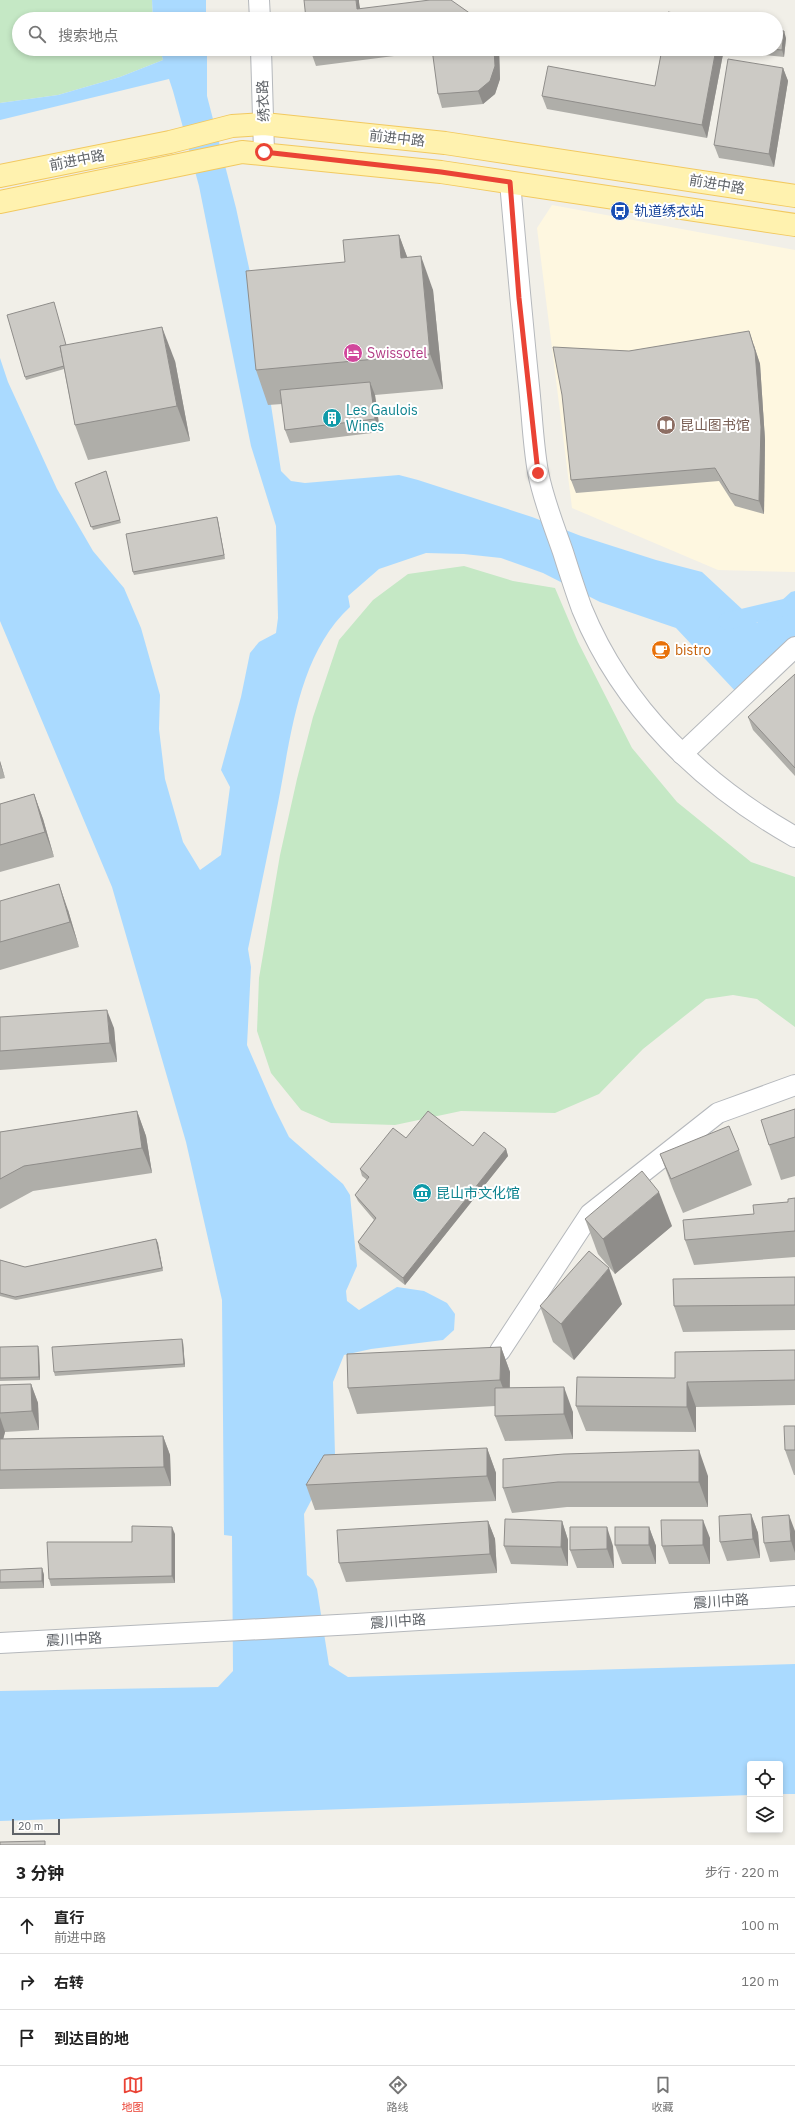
<!DOCTYPE html>
<html lang="zh">
<meta charset="utf-8">
<style>
:root{--surface:#fff;--page:#f6f6f6;--text:#222;--muted:#767676;--line:#e0e0e0;--accent:#ea4335}
body{margin:0;font-family:"IBM Plex Sans","Noto Sans SC",sans-serif;background:var(--page);color:var(--text)}
.controls{position:absolute;right:12px;bottom:12px;display:grid;overflow:hidden;border-radius:4px;box-shadow:0 2px 6px #0003}
.controls button{width:36px;height:36px;display:grid;place-items:center;padding:0;border:0;border-bottom:1px solid var(--line);background:var(--surface);color:var(--text);font:20px sans-serif}
.scale{position:absolute;left:12px;bottom:10px;width:48px;box-sizing:border-box;padding-left:4px;border:2px solid #5f6368;border-top:0;font-size:11px;line-height:14px;white-space:nowrap;color:#5f6368;-webkit-text-stroke:3px #fff;paint-order:stroke}
.stop{position:absolute;width:12px;height:12px;margin:-9px;border:3px solid #ea4335;border-radius:50%;background:#fff}
.stop.end{background:#ea4335;border-color:#fff;box-shadow:0 1px 4px #0008}
.list{margin:0;padding:0;list-style:none}
h2{display:flex;justify-content:space-between;align-items:center;height:52px;margin:0;padding:0 16px;font-size:17px}
h2 small{font-size:13px;font-weight:400;color:var(--muted)}
.list li{display:grid;grid-template-columns:26px 1fr auto;gap:12px;align-items:center;box-sizing:border-box;height:56px;padding:0 16px;border-top:1px solid var(--line)}
.list b{display:block;font-size:15px;white-space:nowrap}
.list p{margin:0;font-size:13px;white-space:nowrap;color:var(--muted)}
.list em{font-size:13px;font-style:normal;color:var(--muted)}
.icon{flex:none;width:22px;height:22px;fill:none;stroke:currentColor;stroke-width:2;stroke-linecap:round;stroke-linejoin:round}
.map{position:relative;flex:none;width:795px;height:1845px;overflow:hidden}
.search{position:absolute;background:var(--surface);box-shadow:0 2px 6px #0003;left:12px;right:12px;top:12px;height:44px;display:flex;align-items:center;gap:10px;box-sizing:border-box;padding:0 14px;border-radius:22px;color:var(--muted);font-size:15px}
.sheet{height:220px;background:var(--surface)}
nav{display:flex;justify-content:space-around;align-items:center;box-sizing:border-box;height:56px;border-top:1px solid var(--line);background:var(--surface);font-size:11px;color:var(--muted)}
nav a{display:grid;justify-items:center;gap:2px}
nav .on{color:var(--accent)}
.map>svg:first-child{display:block}
.commercial{fill:#fef7e0}
.green{fill:#c5e8c5}
.water{fill:#aadaff}
.lines{fill:none;stroke-linecap:round;stroke-linejoin:round}
.canal{stroke:#aadaff;stroke-width:17}
.minor-casing{stroke:#b5b8bc;stroke-width:22}
.major-casing{stroke:#f2c960;stroke-width:24}
.minor{stroke:#fff;stroke-width:20}
.major{stroke:#fff2af;stroke-width:22}
.wall{fill:#afaea9}
.shaded-wall{fill:#8f8d8a}
.building{fill:#cccac5;stroke:#8f8d8a}
.route{stroke:#ea4335;stroke-width:5}
.labels{text-anchor:middle;dominant-baseline:central;stroke-width:4;stroke-linejoin:round;paint-order:stroke}
.street-label{font-size:14px;fill:#5f6368;stroke:#fff}
.transit-label{font-size:14px;fill:#164399;stroke:#fff;text-anchor:start}
.hotel-label{font-size:14px;fill:#b23c85;stroke:#fff;text-anchor:start}
.culture-label{font-size:14px;fill:#0d838f;stroke:#fff;text-anchor:start}
.education-label{font-size:14px;fill:#785e54;stroke:#fff;text-anchor:start}
.food-label{font-size:14px;fill:#c56008;stroke:#fff;text-anchor:start}
</style>
<div class="map">
<svg width="795" height="1845" viewBox="0 0 795 1845">
<rect width="100%" height="100%" fill="#f1efe8"/>
<polygon class="commercial" points="552,205 795,250 795,572 718,570 572,508 537,228"/>
<g class="green">
<polygon points="0,0 152,0 153,19 19,19 19,49 160,49 163,60 120,77 58,95 0,103"/>
<polygon points="464,566 513,581 555,588 578,642 632,748 677,802 751,862 795,877 795,1027 757,999 733,995 706,999 643,1049 599,1094 555,1113 461,1111 395,1125 331,1123 301,1110 271,1073 257,1031 259,978 280,855 297,779 313,717 339,640 373,600 408,574"/>
</g>
<g class="water">
<polygon points="152,0 206,0 206,19 153,19"/>
<path d="M160 49H207V96L236 208 253 286 281 471 291 481 305 483 399 475 418 480 532 517 581 536 656 560 702 572 757 623 791 592 795 591V642L738 694 676 628 600 602 543 573 501 558 464 554 426 553 379 569 348 596 350 607C298 655 291 737 278 803 268 852 258 901 248 949L251 967 247 1045 274 1107 289 1137 343 1184 350 1195 357 1266 346 1291 347 1301 359 1310 397 1287 424 1291 447 1303 455 1314 454 1330 443 1340 371 1349 344 1355 333 1382 335 1455 304 1514 307 1575 313 1580 317 1589 329 1665 348 1677 795 1664V1794H780V1764H750V1795L0 1821V1691L218 1687 233 1671 232 1536 224 1535 222 1300 186 1142 112 887 0 621V358L8 382 57 489 93 551 124 588 141 628 160 695 159 729 165 779 183 842 200 870 221 855 230 787 221 770 241 697 250 653 259 642 276 633 278 618 276 526 251 446 199 186 173 91 169 79 0 120V103L58 95 120 77 163 60Z"/>
</g>
<g class="lines">
<polyline class="canal" points="727,621 795,605"/>
<g class="minor-casing">
<g id="minor">
<polyline points="259,0 260,19"/>
<polyline points="261,49 264,152"/>
<path d="M510 182C516 250 522 318 529 386 532 414 533 444 538 472 543 499 554 526 563 552 569 571 575 590 582 609 623 709 703 785 795 837"/>
<polyline points="682,754 795,647"/>
<polyline points="500,1351 590,1214 718,1113 795,1085"/>
<polyline points="0,1643 356,1624 795,1596"/>
</g>
</g>
<g class="major-casing">
<g id="major">
<polyline points="0,176 170,142 232,126 264,124 445,143 795,196"/>
<polyline points="0,202 242,152 441,172 795,225"/>
</g>
</g>
<use href="#minor" class="minor"/>
<use href="#major" class="major"/>
</g>
<g class="wall">
<polygon points="786,38 784,57 746,53 745,49 776,49"/>
<polygon points="310,49 499,49 500,79 495,94 483,104 442,108 438,94 433,51 316,66 311,52"/>
<polygon points="662,49 724,49 707,138 547,109 542,96 655,86"/>
<polygon points="783,68 788,81 774,167 719,158 714,145"/>
<polygon points="399,235 407,257 433,290 443,389 375,395 380,432 290,443 285,430 282,404 268,405 256,370 345,262"/>
<polygon points="66,345 175,361 190,441 88,460 75,425 64,369 26,380 25,377"/>
<polygon points="754,345 760,364 765,440 764,514 735,506 719,481 576,493 571,480 629,351"/>
<polygon points="106,471 121,523 93,530 75,483"/>
<polygon points="217,517 218,521 225,559 134,575 133,572"/>
<polygon points="795,674 795,776 753,730 748,717"/>
<polygon points="0,761 5,778 0,779"/>
<polygon points="34,794 43,819 54,857 0,872 0,804"/>
<polygon points="0,901 68,910 79,947 0,970"/>
<polygon points="0,1017 114,1028 117,1062 0,1070"/>
<polygon points="795,1109 795,1176 781,1180 769,1145"/>
<polygon points="137,1111 146,1136 152,1173 33,1191 0,1209 0,1132"/>
<polygon points="406,1138 473,1146 506,1149 508,1156 405,1285 360,1249 358,1242 374,1220 358,1201 355,1195 367,1180 362,1176 360,1169"/>
<polygon points="739,1150 752,1185 683,1213 673,1189 660,1154"/>
<polygon points="795,1198 795,1257 694,1265 685,1240 754,1214 788,1202"/>
<polygon points="585,1219 672,1226 615,1274 598,1254"/>
<polygon points="156,1239 163,1271 16,1300 0,1296 0,1260 25,1267"/>
<polygon points="795,1277 795,1330 683,1332 674,1306"/>
<polygon points="622,1304 574,1360 553,1342 540,1306"/>
<polygon points="183,1342 185,1367 55,1376 54,1372"/>
<polygon points="0,1347 39,1350 40,1380 0,1381"/>
<polygon points="501,1347 510,1372 510,1388 573,1412 573,1439 505,1441 495,1416 495,1406 357,1414 348,1388"/>
<polygon points="795,1350 795,1405 696,1407 696,1432 586,1431 576,1406 675,1378"/>
<polygon points="31,1384 38,1403 39,1430 5,1432 3,1439 163,1436 170,1455 171,1486 0,1489 0,1385"/>
<polygon points="795,1426 795,1475 794,1475 785,1450"/>
<polygon points="487,1448 496,1473 496,1501 315,1510 306,1485"/>
<polygon points="503,1459 708,1476 708,1507 567,1507 512,1513 503,1488"/>
<polygon points="751,1514 758,1533 760,1558 727,1561 720,1542"/>
<polygon points="488,1521 495,1539 497,1573 346,1582 339,1563"/>
<polygon points="562,1521 568,1540 568,1566 511,1564 504,1546"/>
<polygon points="649,1527 656,1546 656,1564 622,1564 615,1545"/>
<polygon points="795,1531 795,1560 770,1562 764,1543"/>
<polygon points="175,1534 175,1583 51,1586 49,1579 132,1542"/>
<polygon points="710,1538 710,1564 669,1564 662,1546"/>
<polygon points="613,1546 614,1568 577,1568 570,1550"/>
<polygon points="42,1568 44,1575 44,1588 0,1589 0,1570"/>
</g>
<g class="shaded-wall">
<polygon points="356,0 359,0 359,2 362,19 357,9"/>
<polygon points="784,31 786,38 784,57 782,50"/>
<polygon points="494,49 499,49 500,79 495,94 483,104 478,91"/>
<polygon points="716,49 724,49 707,138 702,125"/>
<polygon points="783,68 788,81 774,167 769,154"/>
<polygon points="399,235 412,270 401,258"/>
<polygon points="421,256 433,290 443,389 430,354"/>
<polygon points="162,327 175,361 190,441 177,406"/>
<polygon points="749,331 760,364 765,440 764,514 759,501"/>
<polygon points="370,382 375,395 380,432 375,419"/>
<polygon points="217,517 218,521 225,559 224,555"/>
<polygon points="0,761 5,778 0,764"/>
<polygon points="34,794 43,819 54,857 45,832"/>
<polygon points="59,884 68,910 79,947 70,922"/>
<polygon points="107,1010 114,1028 117,1062 110,1043"/>
<polygon points="137,1111 146,1136 152,1173 142,1148"/>
<polygon points="506,1149 508,1156 405,1285 403,1278"/>
<polygon points="659,1192 672,1226 615,1274 603,1239"/>
<polygon points="156,1239 158,1243 163,1271 162,1268"/>
<polygon points="609,1268 622,1304 574,1360 561,1324"/>
<polygon points="182,1339 183,1342 185,1367 184,1364"/>
<polygon points="38,1346 39,1350 40,1380 39,1377"/>
<polygon points="501,1347 510,1372 509,1405 500,1380"/>
<polygon points="687,1382 696,1407 696,1432 687,1407"/>
<polygon points="31,1384 38,1403 39,1430 32,1411"/>
<polygon points="564,1387 573,1412 573,1439 564,1414"/>
<polygon points="0,1417 5,1432 2,1444 0,1439"/>
<polygon points="163,1436 170,1455 171,1486 164,1467"/>
<polygon points="487,1448 496,1473 496,1501 487,1476"/>
<polygon points="699,1450 708,1476 708,1507 699,1482"/>
<polygon points="751,1514 758,1533 760,1558 753,1539"/>
<polygon points="789,1515 795,1531 795,1553 791,1541"/>
<polygon points="703,1520 710,1538 710,1564 703,1545"/>
<polygon points="488,1521 495,1539 497,1573 490,1554"/>
<polygon points="562,1521 568,1540 568,1566 561,1547"/>
<polygon points="172,1527 175,1534 175,1583 172,1576"/>
<polygon points="607,1527 613,1546 614,1568 607,1549"/>
<polygon points="649,1527 656,1546 656,1564 649,1545"/>
<polygon points="42,1568 44,1575 44,1588 42,1581"/>
</g>
<g class="building">
<polygon points="304,0 356,0 357,9 430,0 451,0 478,19 306,19"/>
<polygon points="668,12 707,19 667,19"/>
<polygon points="776,30 784,31 782,50 770,49 776,49"/>
<polygon points="310,49 338,49 311,52"/>
<polygon points="432,49 494,49 495,66 490,81 478,91 438,94"/>
<polygon points="662,49 716,49 702,125 542,96 548,66 655,86"/>
<polygon points="728,59 783,68 769,154 714,145"/>
<polygon points="399,235 401,258 421,256 430,354 256,370 246,271 345,262 343,240"/>
<polygon points="54,302 66,345 60,346 64,366 25,377 7,315"/>
<polygon points="162,327 177,406 75,425 60,346"/>
<polygon points="749,331 755,351 761,427 759,501 730,493 715,468 571,480 562,395 553,347 629,351"/>
<polygon points="370,382 375,419 285,430 280,390"/>
<polygon points="106,471 120,520 91,527 75,483"/>
<polygon points="217,517 224,555 133,572 126,534"/>
<polygon points="795,674 795,768 748,717"/>
<polygon points="34,794 45,832 0,845 0,804"/>
<polygon points="59,884 70,922 0,942 0,901"/>
<polygon points="107,1010 110,1043 0,1051 0,1017"/>
<polygon points="795,1109 795,1137 769,1145 761,1120"/>
<polygon points="137,1111 142,1148 24,1166 0,1179 0,1132"/>
<polygon points="428,1111 473,1146 484,1132 506,1149 403,1278 358,1242 376,1218 355,1195 369,1177 360,1169 393,1128 406,1138"/>
<polygon points="729,1126 739,1150 671,1179 660,1154"/>
<polygon points="642,1171 659,1192 603,1239 585,1219"/>
<polygon points="795,1198 795,1231 685,1240 683,1220 754,1214 753,1205 788,1202 788,1199"/>
<polygon points="156,1239 162,1268 15,1297 0,1293 0,1260 25,1267"/>
<polygon points="589,1251 609,1268 561,1324 540,1306"/>
<polygon points="795,1277 795,1305 674,1306 673,1279"/>
<polygon points="182,1339 184,1364 54,1372 52,1347"/>
<polygon points="38,1346 39,1377 0,1378 0,1347"/>
<polygon points="501,1347 500,1380 348,1388 347,1354"/>
<polygon points="795,1350 795,1380 687,1382 687,1407 576,1406 577,1377 675,1378 675,1352"/>
<polygon points="31,1384 32,1411 0,1413 0,1385"/>
<polygon points="564,1387 564,1414 495,1416 495,1388"/>
<polygon points="784,1426 795,1426 795,1450 785,1450"/>
<polygon points="163,1436 164,1467 0,1470 0,1439"/>
<polygon points="487,1448 487,1476 306,1485 324,1455"/>
<polygon points="699,1450 699,1482 558,1482 503,1488 503,1459 564,1454"/>
<polygon points="751,1514 753,1539 720,1542 719,1516"/>
<polygon points="789,1515 791,1541 764,1543 762,1517"/>
<polygon points="505,1519 562,1521 561,1547 504,1546"/>
<polygon points="661,1520 703,1520 703,1545 662,1546"/>
<polygon points="488,1521 490,1554 339,1563 337,1530"/>
<polygon points="132,1526 172,1527 172,1576 49,1579 47,1542 132,1542"/>
<polygon points="570,1527 607,1527 607,1549 570,1550"/>
<rect x="615" y="1527" width="34" height="18"/>
<polygon points="42,1568 42,1581 0,1582 0,1570"/>
<polygon points="45,1841 45,1845 0,1845 0,1842"/>
</g>
<g class="lines">
<polyline class="route" points="264,152 441,172 510,182 519,298 538,473"/>
</g>
<defs>
<g id="bus-disc" transform="scale(1)"><circle r="9.5" fill="#1a4fb4" stroke="#fff"/><path d="M-5-6H5V4H4V6H2V4H-2V6H-4V4H-5ZM-3.5-4V0h7V-4ZM-3.5 1.2v1.5H-2V1.2ZM2 1.2v1.5H3.5V1.2Z" fill="#fff"/></g>
<g id="hotel-disc" transform="scale(1)"><circle r="9.5" fill="#d1479c" stroke="#fff"/><path d="M-6-4.5h1.5V1H6V5H4.5V3h-9V5H-6ZM-4 0a1.8 1.8 0 1 1 3.6 0ZM.5 0V-2.5h3Q6-2.5 6 0Z" fill="#fff"/></g>
<g id="building-disc" transform="scale(1)"><circle r="9.5" fill="#0f9aa8" stroke="#fff"/><path d="M-4-6H4V6H1V3H-1V6H-4ZM-2.5-4.3h1.7v1.8h-1.7ZM.8-4.3h1.7v1.8H.8ZM-2.5-1h1.7V.8h-1.7ZM.8-1h1.7V.8H.8Z" fill="#fff"/></g>
<g id="library-disc" transform="scale(1)"><circle r="9.5" fill="#8d6e63" stroke="#fff"/><path d="M-6-4Q-3-5.5-.7-3.5V5Q-3 3-6 4ZM6-4Q3-5.5 .7-3.5V5Q3 3 6 4Z" fill="#fff"/></g>
<g id="cafe-disc" transform="scale(1)"><circle r="9.5" fill="#e8710a" stroke="#fff"/><path d="M-5.5-4.5H6V0H3Q3 3.5 0 3.5H-2.5Q-5.5 3.5-5.5 0ZM3-3.2v2h1.7v-2ZM-6 4.5H4V6H-6Z" fill="#fff"/></g>
<g id="museum-disc" transform="scale(1)"><circle r="9.5" fill="#0f9aa8" stroke="#fff"/><path d="M0-6L6-3V-2H-6V-3ZM-5-1h2V3h-2ZM-1-1h2V3h-2ZM3-1h2V3H3ZM-6 4H6V6H-6Z" fill="#fff"/></g>
</defs>
<g fill-rule="evenodd">
<use href="#bus-disc" x="620" y="211"/>
<use href="#hotel-disc" x="353" y="353"/>
<use href="#building-disc" x="332" y="418"/>
<use href="#library-disc" x="666" y="425"/>
<use href="#cafe-disc" x="661" y="650"/>
<use href="#museum-disc" x="422" y="1193"/>
</g>
<g class="labels">
<g class="street-label">
<text transform="translate(263 101) rotate(-92)">绣衣路</text>
<text transform="translate(397 138) rotate(6)">前进中路</text>
<text transform="translate(77 160) rotate(-11)">前进中路</text>
<text transform="translate(717 184) rotate(9)">前进中路</text>
<text transform="translate(721 1601) rotate(-4)">震川中路</text>
<text transform="translate(398 1621) rotate(-4)">震川中路</text>
<text transform="translate(74 1639) rotate(-3)">震川中路</text>
</g>
<g class="transit-label">
<text x="634" y="211">轨道绣衣站</text>
</g>
<g class="hotel-label">
<text x="367" y="353">Swissotel</text>
</g>
<g class="culture-label">
<text x="346" y="410">Les Gaulois<tspan x="346" dy="16">Wines</tspan></text>
<text x="436" y="1193">昆山市文化馆</text>
</g>
<g class="education-label">
<text x="680" y="425">昆山图书馆</text>
</g>
<g class="food-label">
<text x="675" y="650">bistro</text>
</g>
</g>
</svg>
<div class="controls">
<button><svg class="icon" aria-label="locate" viewBox="0 0 24 24"><circle cx="12" cy="12" r="6"/><path d="M12 2v4M12 18v4M2 12h4M18 12h4"/></svg></button>
<button><svg class="icon" aria-label="layers" viewBox="0 0 24 24"><path d="M12 4l9 5-9 5-9-5zM3 14l9 5 9-5"/></svg></button>
</div>
<div class="scale">20 m</div>
<div class="stop" style="left:264px;top:152px"></div>
<div class="stop end" style="left:538px;top:473px"></div>
<div class="search"><svg class="icon" aria-label="search" viewBox="0 0 24 24"><circle cx="10" cy="10" r="6"/><path d="M15 15l6 6"/></svg>搜索地点</div>
</div>
<section class="sheet">
<h2>3 分钟<small>步行 · 220 m</small></h2>
<ul class="list">
<li><svg class="icon" aria-label="ahead" viewBox="0 0 24 24"><path d="M12 20V5M6 11l6-6 6 6"/></svg><div><b>直行</b><p>前进中路</p></div><em>100 m</em></li>
<li><svg class="icon" aria-label="right" viewBox="0 0 24 24"><path d="M7 20v-9h11M14 6l5 5-5 5"/></svg><div><b>右转</b></div><em>120 m</em></li>
<li><svg class="icon" aria-label="arrive" viewBox="0 0 24 24"><path d="M6 21V4h12l-3 4 3 4H6"/></svg><div><b>到达目的地</b></div></li>
</ul>
</section>
<nav>
<a class="on"><svg class="icon" aria-label="map" viewBox="0 0 24 24"><path d="M3 6l6-2 6 2 6-2v14l-6 2-6-2-6 2zM9 4v14M15 6v14"/></svg>地图</a>
<a><svg class="icon" aria-label="directions" viewBox="0 0 24 24"><path d="M12 3l9 9-9 9-9-9zM9 14v-3h6M13 9l2 2-2 2"/></svg>路线</a>
<a><svg class="icon" aria-label="saved" viewBox="0 0 24 24"><path d="M7 4h10v16l-5-4-5 4z"/></svg>收藏</a>
</nav>
